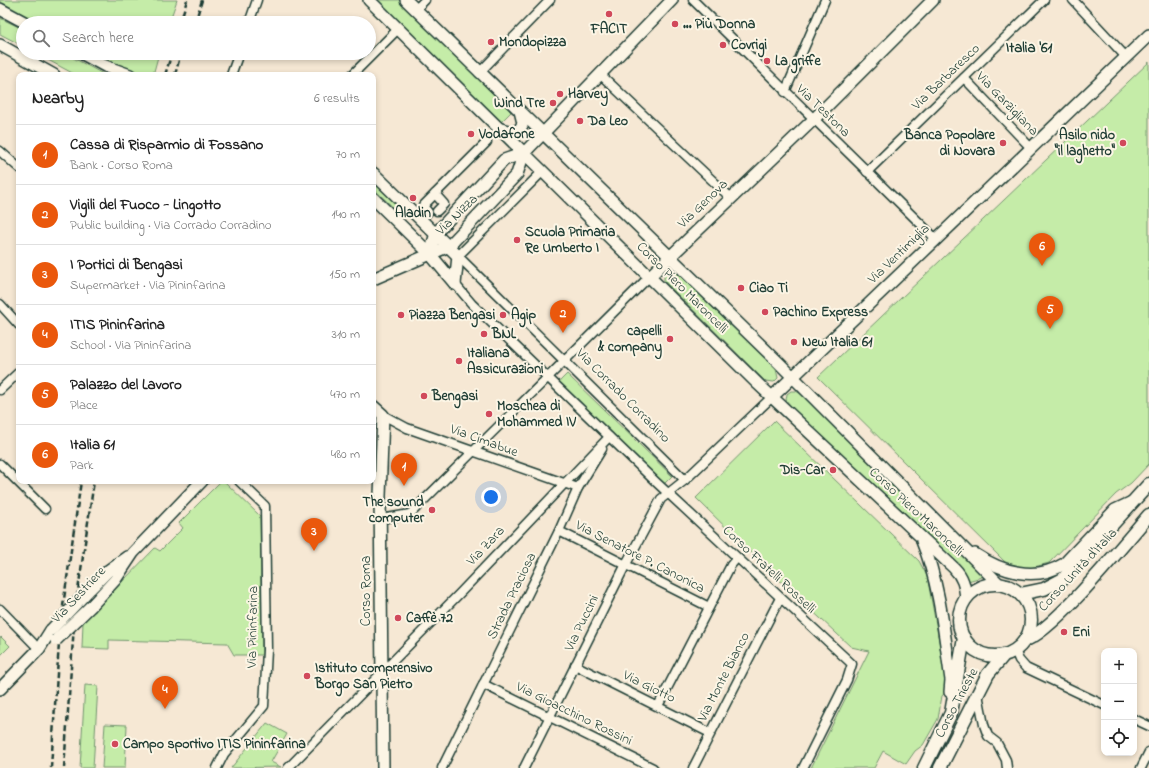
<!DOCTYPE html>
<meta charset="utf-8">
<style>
:root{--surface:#fff;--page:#f6f6f6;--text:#222;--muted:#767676;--line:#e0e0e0;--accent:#ea580c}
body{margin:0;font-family:"Indie Flower",sans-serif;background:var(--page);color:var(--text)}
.controls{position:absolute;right:12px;bottom:12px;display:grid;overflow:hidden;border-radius:8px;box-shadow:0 2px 6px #0003}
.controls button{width:36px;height:36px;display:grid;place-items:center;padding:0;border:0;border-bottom:1px solid var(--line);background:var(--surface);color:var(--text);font:20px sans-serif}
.you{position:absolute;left:491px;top:497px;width:14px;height:14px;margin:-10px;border:3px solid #fff;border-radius:50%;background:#1a73e8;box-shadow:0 0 0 6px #1a73e833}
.badge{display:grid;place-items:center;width:26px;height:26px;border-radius:50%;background:var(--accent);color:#fff;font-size:13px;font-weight:700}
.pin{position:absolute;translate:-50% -33px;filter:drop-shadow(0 1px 2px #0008)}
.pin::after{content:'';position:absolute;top:21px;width:14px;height:12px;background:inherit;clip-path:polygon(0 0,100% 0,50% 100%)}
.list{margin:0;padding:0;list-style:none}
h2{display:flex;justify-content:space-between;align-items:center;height:52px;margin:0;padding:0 16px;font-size:17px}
h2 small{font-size:13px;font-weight:400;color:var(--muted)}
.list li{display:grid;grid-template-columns:26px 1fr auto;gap:12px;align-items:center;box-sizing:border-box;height:60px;padding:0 16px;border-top:1px solid var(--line)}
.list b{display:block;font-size:15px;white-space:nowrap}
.list p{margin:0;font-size:13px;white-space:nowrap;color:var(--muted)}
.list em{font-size:13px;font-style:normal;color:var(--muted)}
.icon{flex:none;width:22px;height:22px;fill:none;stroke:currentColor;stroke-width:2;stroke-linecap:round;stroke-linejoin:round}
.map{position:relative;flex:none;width:1149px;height:768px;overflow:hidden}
.search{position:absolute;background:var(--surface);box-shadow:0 2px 6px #0003;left:16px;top:16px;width:360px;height:44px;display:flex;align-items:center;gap:10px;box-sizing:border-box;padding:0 14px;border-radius:22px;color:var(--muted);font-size:15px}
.panel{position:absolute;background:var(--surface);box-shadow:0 2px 6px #0003;left:16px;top:72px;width:360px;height:412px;border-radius:8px}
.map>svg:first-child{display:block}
.green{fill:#c5eca8;stroke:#72946e}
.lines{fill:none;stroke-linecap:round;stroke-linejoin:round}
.street-casing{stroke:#1f3d34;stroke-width:11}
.secondary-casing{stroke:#1f3d34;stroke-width:14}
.primary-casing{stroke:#1f3d34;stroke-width:15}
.street{stroke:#fcf5e5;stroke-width:8}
.secondary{stroke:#fcf5e5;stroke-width:11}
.primary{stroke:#fcf5e5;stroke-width:12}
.rail{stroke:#1f3d34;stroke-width:2.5;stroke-dasharray:6 3;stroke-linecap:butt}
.secondary-bridge-casing{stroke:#1f3d34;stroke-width:14;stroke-linecap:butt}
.secondary-bridge{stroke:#fcf5e5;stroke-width:11}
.poi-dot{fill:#d1495b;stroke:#fcf5e5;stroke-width:1.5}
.labels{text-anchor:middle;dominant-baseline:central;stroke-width:4;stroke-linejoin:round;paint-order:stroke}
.poi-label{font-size:14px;font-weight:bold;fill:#1f3d34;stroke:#fcf5e5;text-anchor:start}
.street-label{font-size:14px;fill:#1f3d34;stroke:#fcf5e5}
.neighbourhood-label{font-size:15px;font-weight:bold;fill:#1f3d34;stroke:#fcf5e5}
</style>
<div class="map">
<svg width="1149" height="768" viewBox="0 0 1149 768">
<rect width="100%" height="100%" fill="#f6e8d4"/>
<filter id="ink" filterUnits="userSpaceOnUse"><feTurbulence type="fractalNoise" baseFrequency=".025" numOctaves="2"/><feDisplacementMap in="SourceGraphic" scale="8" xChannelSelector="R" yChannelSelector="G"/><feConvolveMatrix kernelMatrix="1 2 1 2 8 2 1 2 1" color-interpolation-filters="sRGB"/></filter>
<g filter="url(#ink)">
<g class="green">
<polygon points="0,0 177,0 169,23 26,23 0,9"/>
<polygon points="377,0 399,0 511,112 501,122"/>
<polygon points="0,18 23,29 23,46 0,34"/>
<polygon points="35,53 64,53 105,75 76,75"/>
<polygon points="81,53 159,53 153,75 130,75"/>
<polygon points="1149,62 1149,464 1131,483 1116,494 1049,563 1027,569 1005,562 818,377"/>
<polygon points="373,181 407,214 404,218 373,188"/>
<polygon points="671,269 675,271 776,369 778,378 774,382 765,381 664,281 664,273"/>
<polygon points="567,374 672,476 664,484 559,382"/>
<polygon points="791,391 796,391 801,394 985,576 968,581 964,571 901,509 885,499 790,405 786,400 787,394"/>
<polygon points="774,421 919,561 927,576 948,689 942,696 938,719 923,745 915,751 906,764 883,751 874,768 811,768 869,651 851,647 776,577 696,498"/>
<polygon points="221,481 224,481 260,516 262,655 234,655 227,643 109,640 109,649 82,648 83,622 155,548 160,551 183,528 179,523"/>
<polygon points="1,637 10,646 0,656 0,638"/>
<polygon points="85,685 98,686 93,768 80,768"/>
<polygon points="267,723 287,734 271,762 281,767 231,768"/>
<polygon points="105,724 127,725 125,768 102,768"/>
</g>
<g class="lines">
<g class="street-casing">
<g id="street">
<polyline points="693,0 936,239"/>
<polyline points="1073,0 1126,57"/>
<polyline points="416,9 425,0"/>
<polyline points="249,23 257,0"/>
<polyline points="479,73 550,0"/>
<polyline points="600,74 731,198"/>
<polyline points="231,75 239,53"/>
<polyline points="352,75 398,29"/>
<polyline points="964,78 1031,148"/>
<polyline points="785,92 825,0"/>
<polyline points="0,151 19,168"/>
<polyline points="543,171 458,256 685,480"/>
<polyline points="867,172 1044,0"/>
<polyline points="435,194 444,204 437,211"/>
<polyline points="425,215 428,212 423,206 487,142"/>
<polyline points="455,284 472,304 657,483 852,664 847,680 803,768"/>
<polyline points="0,304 19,325"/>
<polyline points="0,390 19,372"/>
<polyline points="383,415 407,428 578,488"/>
<polyline points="0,464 45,509"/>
<polyline points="381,519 410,514 650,276"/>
<polyline points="559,531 709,607"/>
<polyline points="0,609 39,649"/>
<polyline points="1015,650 1019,660 1026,668 1104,705"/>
<polyline points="575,665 710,733"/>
<polyline points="483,684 653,768"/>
<polyline points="978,694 984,725 988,736 997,743 1006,760 1007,768"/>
<polyline points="658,706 731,565 737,558"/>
<polyline points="1134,719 1149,726"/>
<polyline points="217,768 224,754 264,706 267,650 265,506 239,481"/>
<polyline points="288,768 460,593 609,437"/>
<polyline points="442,768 559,531 578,488 602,449"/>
<polyline points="524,768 626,564 661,499 685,480 772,397"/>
<polyline points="693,768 780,598"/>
<polyline points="1141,768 1149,752"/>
</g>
</g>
<g class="secondary-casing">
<g id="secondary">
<path d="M369 0 758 384 954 568C963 577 965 586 966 599"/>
<polyline points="406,0 779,363 999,584"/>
<polyline points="0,9 26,23"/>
<polyline points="0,45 54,75"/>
<polyline points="81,53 105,66 130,75"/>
<path d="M501 129C510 132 519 135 523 123L520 111"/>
<polyline points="373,173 458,256"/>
<polyline points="373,198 430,254 455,284"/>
<polyline points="430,254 436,233 449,219 504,160 524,153 672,0"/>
<polyline points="650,276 813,120 933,0"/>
<polyline points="373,279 449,246 517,174 524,153"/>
<polyline points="455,284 458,256"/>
<polyline points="772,397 1149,35"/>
<polyline points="373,406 383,415 380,496 383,768"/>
<path d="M922 541C940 585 944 633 951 680L950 692"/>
<path d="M975 554C1002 572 1035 582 1064 564L1115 510 1132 502"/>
<polyline points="90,589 109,570 127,557"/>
<polyline points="91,606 115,580 133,553 202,481"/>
<polyline points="0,689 39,649 51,630"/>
</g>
</g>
<g class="primary-casing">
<g id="primary">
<circle cx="995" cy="620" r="36"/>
<polyline points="1020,594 1044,589 1063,579 1149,484"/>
<path d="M1025 640C1052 633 1127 540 1149 515"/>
<polyline points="924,768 951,713 964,638"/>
<polyline points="940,768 988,674 1004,655"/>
</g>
</g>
<use href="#street" class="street"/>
<use href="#secondary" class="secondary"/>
<use href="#primary" class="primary"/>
<g class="rail">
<polyline points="180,23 187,0"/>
<polyline points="195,23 202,0"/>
<polyline points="165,75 172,53"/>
<polyline points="175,75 181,53"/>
<polyline points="51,768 60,627 81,481"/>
<polyline points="64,768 75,611 94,481"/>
</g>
<g class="secondary-bridge-casing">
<g id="secondary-bridge">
<polyline points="51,630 90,589"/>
<polyline points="56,640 91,606"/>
</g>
</g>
<use href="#secondary-bridge" class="secondary-bridge"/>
</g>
</g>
<g class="poi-dot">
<circle cx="609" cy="14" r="4"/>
<circle cx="675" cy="24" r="4"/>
<circle cx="491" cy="42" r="4"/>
<circle cx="723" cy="45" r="4"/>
<circle cx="767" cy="61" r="4"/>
<circle cx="560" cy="94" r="4"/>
<circle cx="553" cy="103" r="4"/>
<circle cx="580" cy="121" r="4"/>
<circle cx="471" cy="134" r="4"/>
<circle cx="1003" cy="143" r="4"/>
<circle cx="1123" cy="143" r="4"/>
<circle cx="413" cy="198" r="4"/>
<circle cx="517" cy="240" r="4"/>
<circle cx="741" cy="288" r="4"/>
<circle cx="765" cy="312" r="4"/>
<circle cx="401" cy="315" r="4"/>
<circle cx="503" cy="315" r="4"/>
<circle cx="484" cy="334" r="4"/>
<circle cx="670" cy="339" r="4"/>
<circle cx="794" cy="342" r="4"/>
<circle cx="459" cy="361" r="4"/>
<circle cx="424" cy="396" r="4"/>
<circle cx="489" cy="414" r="4"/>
<circle cx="833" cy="470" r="4"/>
<circle cx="432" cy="510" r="4"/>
<circle cx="398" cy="618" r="4"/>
<circle cx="1064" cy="632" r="4"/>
<circle cx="307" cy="676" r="4"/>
<circle cx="115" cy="744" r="4"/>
</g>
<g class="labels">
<g class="poi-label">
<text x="683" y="24">... Più Donna</text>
<text x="609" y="29" text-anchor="middle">FACIT</text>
<text x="499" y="42">Mondopizza</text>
<text x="731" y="45">Covrigi</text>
<text x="775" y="61">La griffe</text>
<text x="568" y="94">Harvey</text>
<text x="545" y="103" text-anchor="end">Wind Tre</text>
<text x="588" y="121">Da Leo</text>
<text x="479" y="134">Vodafone</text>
<text x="995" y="135" text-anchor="end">Banca Popolare<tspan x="995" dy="16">di Novara</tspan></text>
<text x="1115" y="135" text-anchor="end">Asilo nido<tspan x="1115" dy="16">"il laghetto"</tspan></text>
<text x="413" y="213" text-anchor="middle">Aladin</text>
<text x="525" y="232">Scuola Primaria<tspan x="525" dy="16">Re Umberto I</tspan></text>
<text x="749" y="288">Ciao Ti</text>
<text x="773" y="312">Pachino Express</text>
<text x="409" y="315">Piazza Bengasi</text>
<text x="511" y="315">Agip</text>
<text x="662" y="331" text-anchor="end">capelli<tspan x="662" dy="16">&amp; company</tspan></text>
<text x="492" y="334">BNL</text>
<text x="802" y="342">New Italia 61</text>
<text x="467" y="353">Italiana<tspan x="467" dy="16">Assicurazioni</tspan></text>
<text x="432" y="396">Bengasi</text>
<text x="497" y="406">Moschea di<tspan x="497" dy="16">Mohammed IV</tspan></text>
<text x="825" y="470" text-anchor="end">Dis-Car</text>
<text x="424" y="502" text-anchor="end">The sound<tspan x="424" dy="16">computer</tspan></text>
<text x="406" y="618">Caffè 72</text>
<text x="1072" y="632">Eni</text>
<text x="315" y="668">Istituto comprensivo<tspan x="315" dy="16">Borgo San Pietro</tspan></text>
<text x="123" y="744">Campo sportivo ITIS Pininfarina</text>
</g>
<g class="street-label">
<text transform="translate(946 77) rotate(-44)">Via Barbaresco</text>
<text transform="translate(1007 104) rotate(46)">Via Garzigliana</text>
<text transform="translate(823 111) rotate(44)">Via Testona</text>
<text transform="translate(703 204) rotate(-44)">Via Genova</text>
<text transform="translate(457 215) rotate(-44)">Via Nizza</text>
<text transform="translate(899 254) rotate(-44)">Via Ventimiglia</text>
<text transform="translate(682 288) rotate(45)">Corso Piero Maroncelli</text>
<text transform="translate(623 396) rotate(45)">Via Corrado Corradino</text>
<text transform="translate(484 441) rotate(20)">Via Cimabue</text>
<text transform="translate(916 512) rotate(43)">Corso Piero Maroncelli</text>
<text transform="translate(486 546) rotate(-47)">Via Zara</text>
<text transform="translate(640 557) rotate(27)">Via Senatore P. Canonica</text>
<text transform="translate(769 570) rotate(43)">Corso Fratelli Rosselli</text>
<text transform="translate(1078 570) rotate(-47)">Corso Unità d'Italia</text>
<text transform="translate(366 591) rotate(-90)">Corso Roma</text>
<text transform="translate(79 595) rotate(-47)">Via Sestriere</text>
<text transform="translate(512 596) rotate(-64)">Strada Praciosa</text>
<text transform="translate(582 623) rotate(-64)">Via Puccini</text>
<text transform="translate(253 627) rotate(-89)">Via Pininfarina</text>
<text transform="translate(724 677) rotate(-63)">Via Monte Bianco</text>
<text transform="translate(649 687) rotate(26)">Via Giotto</text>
<text transform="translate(957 703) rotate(-62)">Corso Trieste</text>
<text transform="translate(574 714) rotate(26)">Via Gioacchino Rossini</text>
</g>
<g class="neighbourhood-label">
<text x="1029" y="48">Italia '61</text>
</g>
</g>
</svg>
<div class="controls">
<button>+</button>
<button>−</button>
<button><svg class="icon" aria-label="locate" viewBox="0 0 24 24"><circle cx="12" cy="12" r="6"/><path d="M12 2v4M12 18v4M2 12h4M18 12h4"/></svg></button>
</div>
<div class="you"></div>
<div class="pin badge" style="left:404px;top:486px">1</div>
<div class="pin badge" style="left:563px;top:333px">2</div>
<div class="pin badge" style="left:314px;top:551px">3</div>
<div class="pin badge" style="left:165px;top:709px">4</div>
<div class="pin badge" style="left:1050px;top:329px">5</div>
<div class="pin badge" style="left:1042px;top:266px">6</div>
<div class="search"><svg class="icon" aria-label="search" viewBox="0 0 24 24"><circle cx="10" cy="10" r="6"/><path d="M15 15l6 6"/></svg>Search here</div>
<section class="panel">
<h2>Nearby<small>6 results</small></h2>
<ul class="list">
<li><span class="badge">1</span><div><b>Cassa di Risparmio di Fossano</b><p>Bank · Corso Roma</p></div><em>70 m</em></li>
<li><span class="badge">2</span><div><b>Vigili del Fuoco - Lingotto</b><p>Public building · Via Corrado Corradino</p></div><em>140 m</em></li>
<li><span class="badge">3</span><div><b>I Portici di Bengasi</b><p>Supermarket · Via Pininfarina</p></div><em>150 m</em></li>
<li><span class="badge">4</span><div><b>ITIS Pininfarina</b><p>School · Via Pininfarina</p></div><em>310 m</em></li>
<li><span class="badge">5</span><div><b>Palazzo del Lavoro</b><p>Place</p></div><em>470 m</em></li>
<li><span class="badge">6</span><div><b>Italia 61</b><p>Park</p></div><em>480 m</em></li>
</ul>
</section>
</div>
